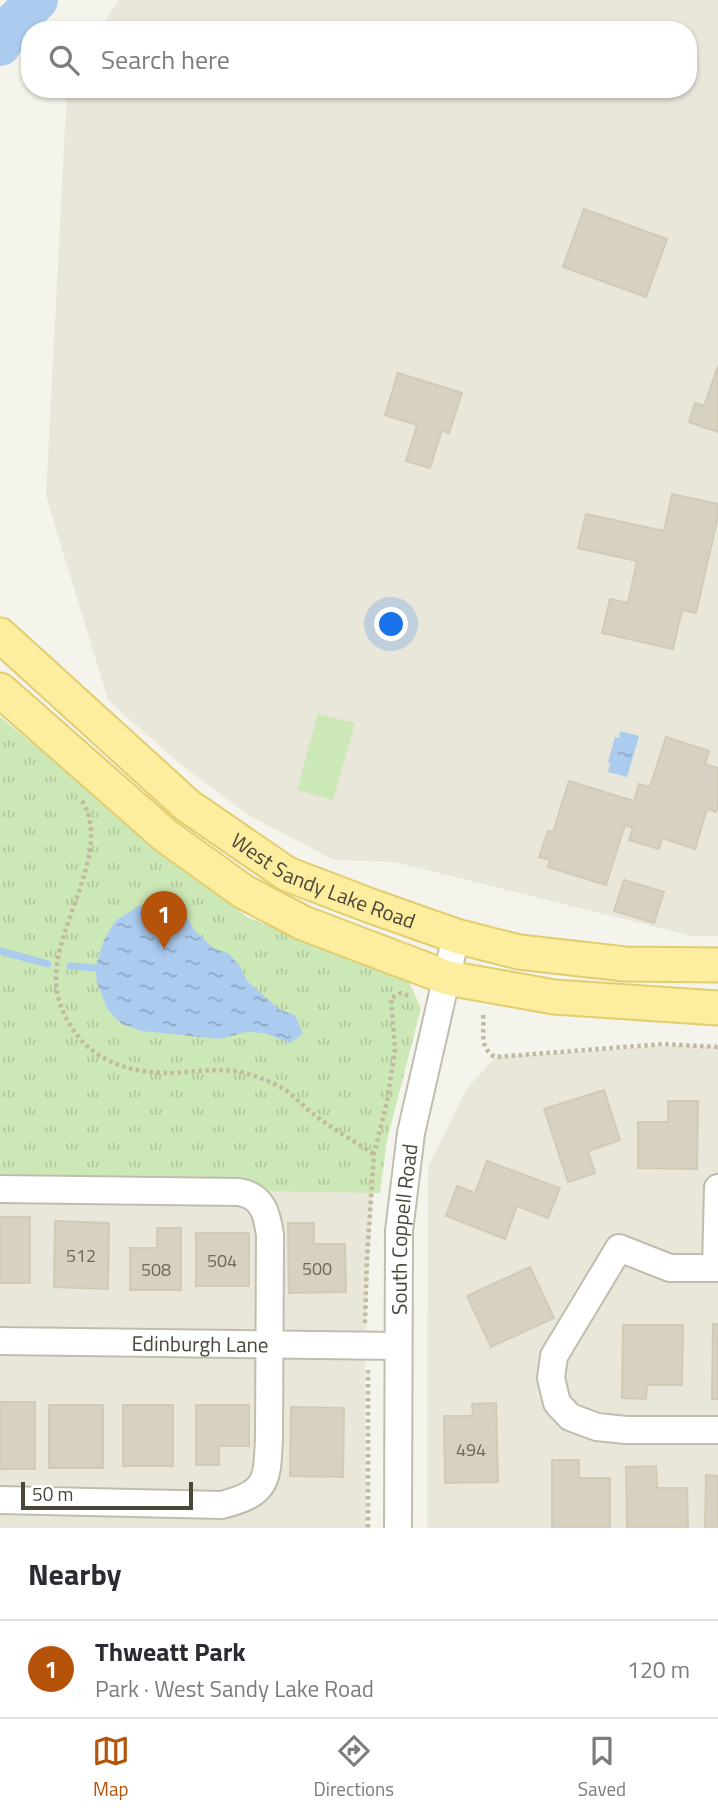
<!DOCTYPE html>
<meta charset="utf-8">
<style>
:root{--surface:#fff;--page:#f2f2f3;--text:#2b2b33;--muted:#7c7c81;--line:#e1e1e2;--accent:#b45309}
body{margin:0;font-family:"Titillium Web",sans-serif;background:var(--page);color:var(--text)}
.scale{position:absolute;left:21px;bottom:18px;width:172px;box-sizing:border-box;padding-left:7px;border:4px solid #4a4639;border-top:0;font-size:19px;line-height:24px;white-space:nowrap;color:#4a4639;-webkit-text-stroke:5px #fff;paint-order:stroke}
.you{position:absolute;left:392px;top:625px;width:24px;height:24px;margin:-18px;border:5px solid #fff;border-radius:50%;background:#1a73e8;box-shadow:0 0 0 10px #1a73e833}
.badge{display:grid;place-items:center;width:46px;height:46px;border-radius:50%;background:var(--accent);color:#fff;font-size:23px;font-weight:700}
.pin{position:absolute;translate:-50% -58px;filter:drop-shadow(0 2px 4px #0008)}
.pin::after{content:'';position:absolute;top:37px;width:24px;height:21px;background:inherit;clip-path:polygon(0 0,100% 0,50% 100%)}
.list{margin:0;padding:0;list-style:none}
h2{display:flex;justify-content:space-between;align-items:center;height:91px;margin:0;padding:0 28px;font-size:30px}
h2 small{font-size:23px;font-weight:400;color:var(--muted)}
.list li{display:grid;grid-template-columns:46px 1fr auto;gap:21px;align-items:center;box-sizing:border-box;height:98px;padding:0 28px;border-top:2px solid var(--line)}
.list b{display:block;font-size:26px;white-space:nowrap}
.list p{margin:0;font-size:23px;white-space:nowrap;color:var(--muted)}
.list em{font-size:23px;font-style:normal;color:var(--muted)}
.icon{flex:none;width:38px;height:38px;fill:none;stroke:currentColor;stroke-width:2;stroke-linecap:round;stroke-linejoin:round}
.map{position:relative;flex:none;width:718px;height:1528px;overflow:hidden}
.search{position:absolute;background:var(--surface);box-shadow:0 2px 5px #0004;left:21px;right:21px;top:21px;height:77px;display:flex;align-items:center;gap:18px;box-sizing:border-box;padding:0 24px;border-radius:28px;color:var(--muted);font-size:26px}
.sheet{height:189px;background:var(--surface)}
nav{display:flex;justify-content:space-around;align-items:center;box-sizing:border-box;height:98px;border-top:2px solid var(--line);background:var(--surface);font-size:19px;color:var(--muted)}
nav a{display:grid;justify-items:center;gap:4px}
nav .on{color:var(--accent)}
.map>svg:first-child{display:block}
.residential{fill:#e9e6da}
.grass{fill:#cce8b6}
.park{fill:url(#park-tufts)}
.water{fill:url(#water-ripples)}
.lines{fill:none;stroke-linecap:round;stroke-linejoin:round}
.stream{stroke:#abcbef;stroke-width:7}
.river{stroke:#abcbef;stroke-width:42}
.building{fill:#d7d1c1;stroke:#d2cab5;stroke-width:2}
.minor-casing{stroke:#c1bdae;stroke-width:30}
.major-casing{stroke:#e2cd6e;stroke-width:37}
.path{stroke:#c2baa0;stroke-width:4.5;stroke-dasharray:3.5 3.5;stroke-linecap:butt}
.minor{stroke:#fff;stroke-width:26}
.major{stroke:#fced9f;stroke-width:33}
.labels{text-anchor:middle;dominant-baseline:central;stroke-width:5;stroke-linejoin:round;paint-order:stroke}
.number-label{font-size:18px;fill:#6d695b}
.street-label{font-size:21px;fill:#4a4639;stroke:#fff}
</style>
<div class="map">
<svg width="718" height="1528" viewBox="0 0 718 1528">
<defs>
<pattern id="park-tufts" width="24" height="20" patternUnits="userSpaceOnUse" patternTransform="scale(1.75)"><rect width="24" height="20" fill="#cce8b6"/><path d="M3 7l-1-3M5 7V3M7 7l1-3M15 17l-1-3M17 17v-4M19 17l1-3" fill="none" stroke="#b1c89d"/></pattern>
<pattern id="water-ripples" width="26" height="14" patternUnits="userSpaceOnUse" patternTransform="scale(1.75)"><rect width="26" height="14" fill="#abcbef"/><path d="M2 4q2-2 4 0t4 0M15 11q2-2 4 0t4 0" fill="none" stroke="#8da7c3"/></pattern>
</defs>
<rect width="100%" height="100%" fill="#f5f4ec"/>
<g class="residential">
<polygon points="119,0 718,0 718,936 692,936 394,862 334,860 250,816 180,764 108,700 46,496 67,89 688,89 688,30 99,30"/>
<polygon points="683,1045 718,1047 718,1528 427,1528 428,1167 466,1090 495,1057"/>
<polygon points="0,1146 374,1163 365,1346 366,1528 0,1528"/>
</g>
<polygon class="grass" points="318,714 355,723 333,800 297,790"/>
<polygon class="park" points="0,717 247,917 409,982 421,1008 387,1140 380,1193 0,1187"/>
<g class="water">
<polygon points="620,731 639,736 627,777 608,772 610,764 608,762 615,737 619,738"/>
<polygon points="165,903 183,910 194,930 213,948 228,953 239,965 248,982 280,1010 295,1015 303,1034 290,1043 265,1033 247,1032 219,1039 142,1031 122,1024 108,1010 97,983 95,968 104,940 115,921 140,905"/>
</g>
<g class="lines">
<g class="stream">
<polyline points="0,951 48,964"/>
<polyline points="70,966 95,968"/>
</g>
<polyline class="river" points="0,45 11,26 37,0"/>
</g>
<g class="building">
<polygon points="584,209 667,239 646,297 563,267"/>
<polygon points="718,366 718,432 689,422 695,403 704,406"/>
<polygon points="398,373 462,393 449,433 442,430 430,468 406,461 417,425 385,415"/>
<polygon points="672,494 718,504 718,516 696,613 682,610 673,649 602,633 610,599 628,603 637,561 578,548 586,514 664,531"/>
<polygon points="666,737 709,751 705,764 718,768 718,805 716,812 707,809 695,849 662,838 659,849 629,840 633,828 625,825 606,885 548,867 550,860 539,857 548,831 553,832 569,781 634,801 639,784 650,787"/>
<polygon points="624,880 664,892 654,923 614,911"/>
<polygon points="604,1090 620,1140 588,1151 595,1173 568,1182 544,1109"/>
<polygon points="668,1101 698,1101 697,1169 638,1168 638,1122 668,1122"/>
<polygon points="487,1161 560,1188 548,1218 517,1206 505,1239 446,1216 457,1186 475,1193"/>
<rect x="0" y="1217" width="30" height="66"/>
<polygon points="55,1221 109,1223 108,1289 54,1287"/>
<polygon points="288,1223 314,1223 314,1244 345,1244 346,1292 289,1293"/>
<polygon points="157,1228 181,1228 181,1290 130,1290 130,1248 157,1248"/>
<rect x="196" y="1233" width="53" height="53"/>
<polygon points="530,1267 554,1318 491,1347 467,1296"/>
<polygon points="713,1324 718,1324 718,1399 712,1399"/>
<polygon points="623,1325 683,1325 682,1385 647,1385 646,1399 622,1398"/>
<rect x="0" y="1402" width="35" height="67"/>
<polygon points="496,1403 498,1482 445,1483 444,1416 473,1416 472,1404"/>
<rect x="49" y="1405" width="54" height="63"/>
<rect x="123" y="1405" width="50" height="61"/>
<polygon points="196,1405 249,1405 249,1446 219,1446 219,1465 196,1465"/>
<polygon points="291,1407 344,1408 343,1477 290,1476"/>
<polygon points="552,1460 579,1460 579,1478 610,1478 610,1528 552,1528"/>
<polygon points="656,1466 657,1488 687,1488 688,1528 627,1528 626,1467"/>
<polygon points="706,1475 718,1476 718,1528 705,1528"/>
</g>
<g class="lines">
<g class="minor-casing">
<g id="minor">
<path d="M0 1189 239 1192C263 1196 267 1214 270 1235L269 1438C267 1481 268 1493 222 1505L0 1500"/>
<polyline points="716,1268 718,1188"/>
<polyline points="718,1268 670,1268 619,1248 554,1356 551,1378 557,1403 570,1417 597,1427 626,1430 718,1430"/>
<path id="s1" d="M0 1341 398 1346"/>
<path id="s2" d="M398 1528 399 1231 411 1133 456 936"/>
</g>
</g>
<g class="major-casing">
<g id="major">
<path id="s3" d="M0 635 188 806 287 874 371 906 456 936 519 952 625 964 718 965"/>
<polyline points="0,690 166,836 244,892 303,923 448,978 554,997 718,1008"/>
</g>
</g>
<g class="path">
<path d="M82 801C115 853 47 933 57 991 60 1010 70 1028 83 1042 109 1069 150 1076 187 1072 210 1070 232 1068 255 1076 266 1080 279 1085 288 1092 297 1099 304 1107 312 1113 331 1128 354 1141 374 1154"/>
<path d="M483 1015C485 1032 478 1047 495 1057L663 1044 718 1047"/>
<polyline points="365,1323 367,1258 374,1154 387,1102 395,1049 391,998 401,993 409,996"/>
<polyline points="368,1370 368,1528"/>
</g>
<use href="#minor" class="minor"/>
<use href="#major" class="major"/>
</g>
<g class="labels">
<g class="number-label">
<text x="81" y="1255">512</text>
<text x="222" y="1260">504</text>
<text x="317" y="1268">500</text>
<text x="156" y="1269">508</text>
<text x="471" y="1449">494</text>
</g>
<g class="street-label">
<text stroke="none"><textPath href="#s3" startOffset="410">West Sandy Lake Road</textPath></text>
<text stroke="none"><textPath href="#s2" startOffset="299">South Coppell Road</textPath></text>
<text stroke="none"><textPath href="#s1" startOffset="200">Edinburgh Lane</textPath></text>
</g>
</g>
</svg>
<div class="scale">50 m</div>
<div class="you"></div>
<div class="pin badge" style="left:164px;top:949px">1</div>
<div class="search"><svg class="icon" aria-label="search" viewBox="0 0 24 24"><circle cx="10" cy="10" r="6"/><path d="M15 15l6 6"/></svg>Search here</div>
</div>
<section class="sheet">
<h2>Nearby<small></small></h2>
<ul class="list">
<li><span class="badge">1</span><div><b>Thweatt Park</b><p>Park · West Sandy Lake Road</p></div><em>120 m</em></li>
</ul>
</section>
<nav>
<a class="on"><svg class="icon" aria-label="map" viewBox="0 0 24 24"><path d="M3 6l6-2 6 2 6-2v14l-6 2-6-2-6 2zM9 4v14M15 6v14"/></svg>Map</a>
<a><svg class="icon" aria-label="directions" viewBox="0 0 24 24"><path d="M12 3l9 9-9 9-9-9zM9 14v-3h6M13 9l2 2-2 2"/></svg>Directions</a>
<a><svg class="icon" aria-label="saved" viewBox="0 0 24 24"><path d="M7 4h10v16l-5-4-5 4z"/></svg>Saved</a>
</nav>
